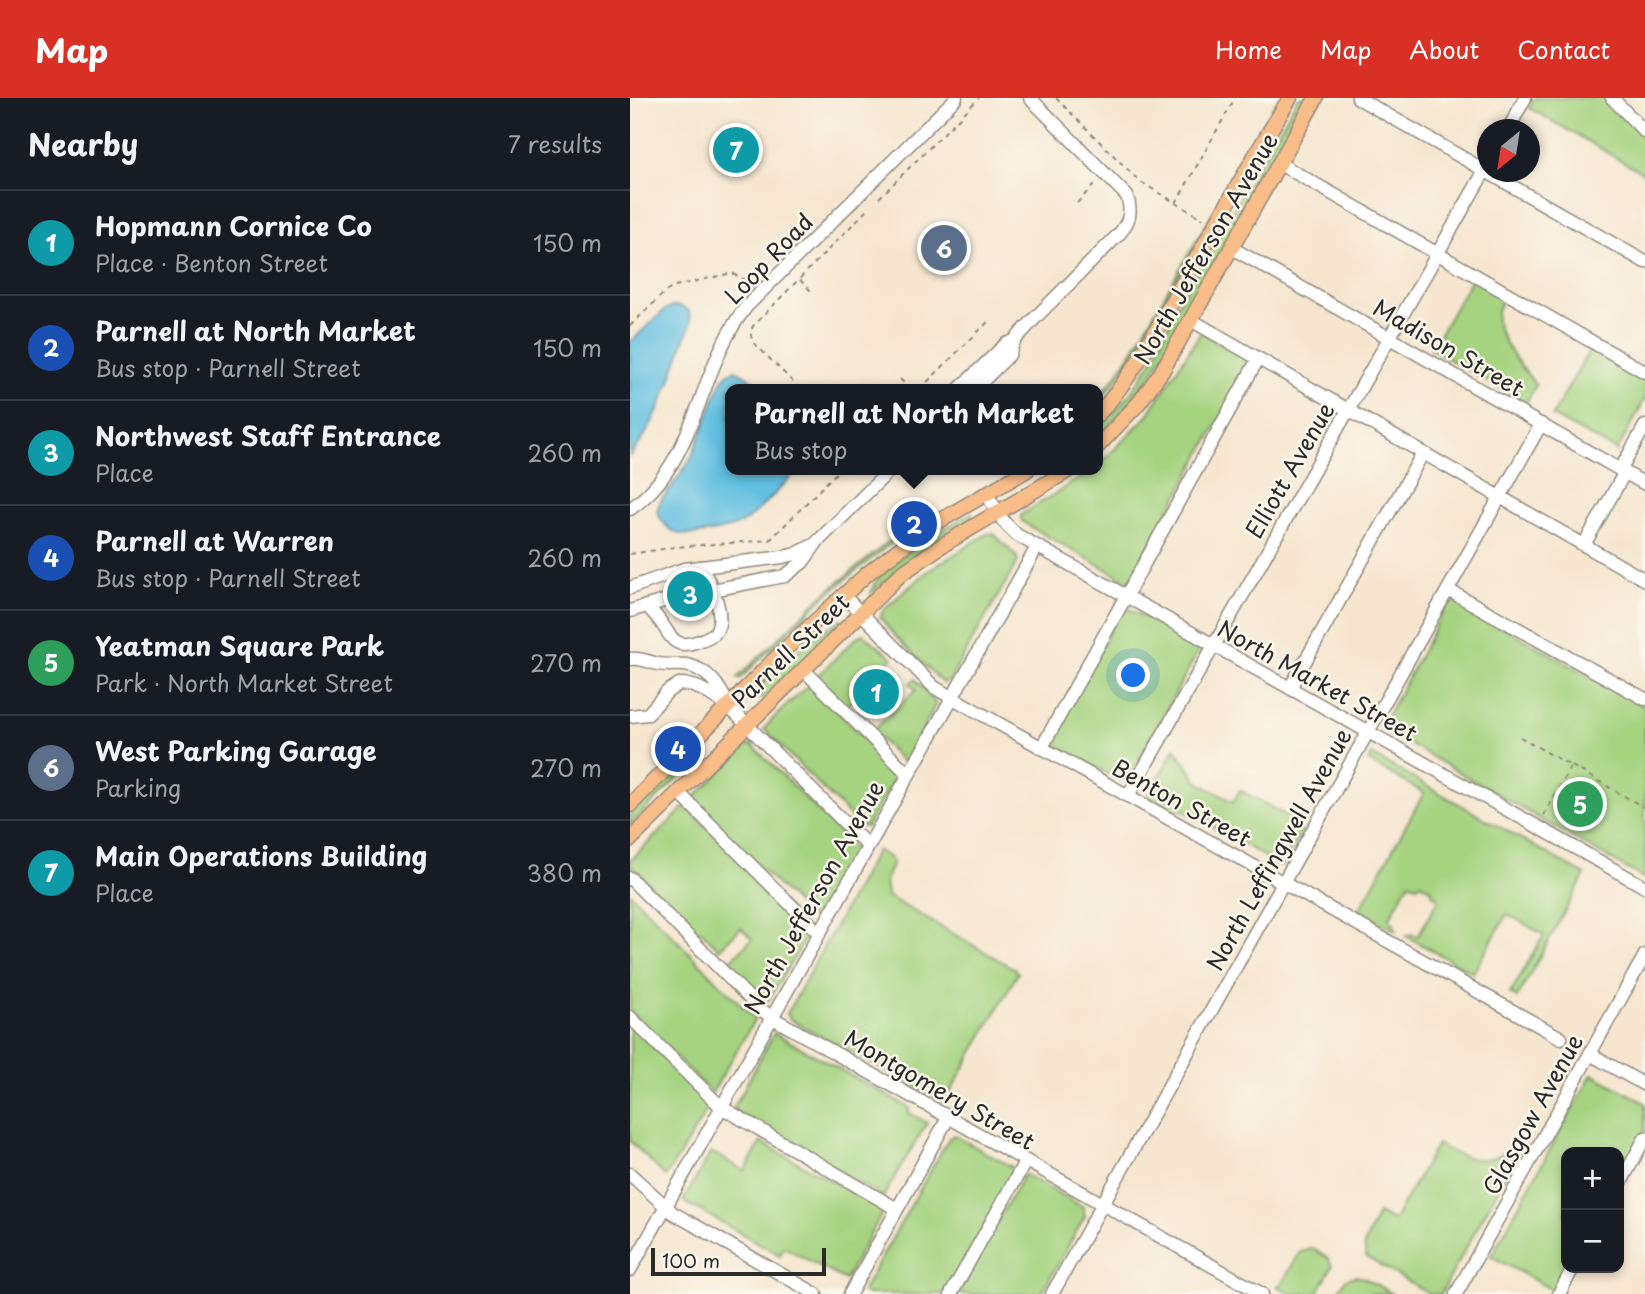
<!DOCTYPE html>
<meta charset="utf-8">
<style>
:root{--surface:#171b24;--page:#242831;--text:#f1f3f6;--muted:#9ea1a6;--line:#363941;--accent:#d93025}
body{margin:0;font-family:"Playpen Sans",sans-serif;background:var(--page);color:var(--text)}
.controls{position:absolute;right:21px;bottom:21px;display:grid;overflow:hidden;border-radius:14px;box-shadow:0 4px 10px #0003}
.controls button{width:63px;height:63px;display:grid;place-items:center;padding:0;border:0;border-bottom:2px solid var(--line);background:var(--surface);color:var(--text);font:35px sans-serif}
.compass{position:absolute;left:847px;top:21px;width:63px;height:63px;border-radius:50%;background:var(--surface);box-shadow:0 4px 10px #0003;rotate:210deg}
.scale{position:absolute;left:21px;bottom:18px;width:175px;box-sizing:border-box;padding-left:7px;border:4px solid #2b2b2b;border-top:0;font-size:19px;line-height:24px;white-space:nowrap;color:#2b2b2b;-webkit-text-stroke:5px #fbf7ec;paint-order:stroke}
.you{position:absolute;left:504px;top:578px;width:24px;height:24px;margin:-18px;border:5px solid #fff;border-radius:50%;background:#1a73e8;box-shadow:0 0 0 10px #1a73e833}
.badge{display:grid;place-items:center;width:46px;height:46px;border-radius:50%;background:var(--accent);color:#fff;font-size:23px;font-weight:700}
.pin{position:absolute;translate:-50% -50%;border:4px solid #fff;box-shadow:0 2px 7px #0006}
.popup{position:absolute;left:95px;top:286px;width:378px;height:91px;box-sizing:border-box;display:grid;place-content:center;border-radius:14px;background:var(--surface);filter:drop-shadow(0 2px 5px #0005);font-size:23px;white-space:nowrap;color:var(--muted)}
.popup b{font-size:26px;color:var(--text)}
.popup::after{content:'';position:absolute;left:50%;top:100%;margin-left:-14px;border:14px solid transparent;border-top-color:var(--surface)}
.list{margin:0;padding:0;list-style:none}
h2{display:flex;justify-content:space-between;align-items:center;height:91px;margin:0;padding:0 28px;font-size:30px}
h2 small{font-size:23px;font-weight:400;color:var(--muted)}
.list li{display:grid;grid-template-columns:46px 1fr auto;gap:21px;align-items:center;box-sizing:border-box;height:105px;padding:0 28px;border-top:2px solid var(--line)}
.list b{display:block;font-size:26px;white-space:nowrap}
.list p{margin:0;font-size:23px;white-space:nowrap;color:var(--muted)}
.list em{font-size:23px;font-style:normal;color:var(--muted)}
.map{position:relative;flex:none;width:1015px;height:1196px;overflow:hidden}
header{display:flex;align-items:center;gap:42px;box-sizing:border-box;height:98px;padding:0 35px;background:var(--accent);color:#fff}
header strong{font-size:33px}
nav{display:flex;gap:38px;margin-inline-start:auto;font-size:24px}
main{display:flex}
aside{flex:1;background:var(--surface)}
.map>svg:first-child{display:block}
.green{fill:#a5d380;stroke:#687f56;stroke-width:2}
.water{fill:#62bfe0;stroke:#467586;stroke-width:2}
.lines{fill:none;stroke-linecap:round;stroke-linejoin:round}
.minor-casing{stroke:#90887d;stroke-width:15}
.major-casing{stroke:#90887d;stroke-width:17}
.path{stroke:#90887d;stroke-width:2;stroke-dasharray:5 5;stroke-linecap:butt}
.minor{stroke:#fff;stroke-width:12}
.major{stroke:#f8bd89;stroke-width:14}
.labels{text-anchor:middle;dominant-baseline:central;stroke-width:5;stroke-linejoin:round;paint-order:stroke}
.street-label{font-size:23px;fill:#2b2b2b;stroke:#fbf7ec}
</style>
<header>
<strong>Map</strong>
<nav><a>Home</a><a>Map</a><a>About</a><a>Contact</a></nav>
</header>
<main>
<aside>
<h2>Nearby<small>7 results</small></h2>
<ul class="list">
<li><span class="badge" style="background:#0f9aa8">1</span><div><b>Hopmann Cornice Co</b><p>Place · Benton Street</p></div><em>150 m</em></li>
<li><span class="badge" style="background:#1a4fb4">2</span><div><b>Parnell at North Market</b><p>Bus stop · Parnell Street</p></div><em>150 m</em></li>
<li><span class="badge" style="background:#0f9aa8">3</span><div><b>Northwest Staff Entrance</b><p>Place</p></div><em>260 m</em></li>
<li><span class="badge" style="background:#1a4fb4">4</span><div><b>Parnell at Warren</b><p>Bus stop · Parnell Street</p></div><em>260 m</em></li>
<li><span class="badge" style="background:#2e9e5b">5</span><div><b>Yeatman Square Park</b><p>Park · North Market Street</p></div><em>270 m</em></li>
<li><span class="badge" style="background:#5c6f8a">6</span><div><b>West Parking Garage</b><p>Parking</p></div><em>270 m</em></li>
<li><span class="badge" style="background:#0f9aa8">7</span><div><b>Main Operations Building</b><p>Place</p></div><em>380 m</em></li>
</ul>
</aside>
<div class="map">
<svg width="1015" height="1196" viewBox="0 0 1015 1196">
<rect width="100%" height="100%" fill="#fbf7ec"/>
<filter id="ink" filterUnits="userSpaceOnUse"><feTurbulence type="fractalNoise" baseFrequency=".0143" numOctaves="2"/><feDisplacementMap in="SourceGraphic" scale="14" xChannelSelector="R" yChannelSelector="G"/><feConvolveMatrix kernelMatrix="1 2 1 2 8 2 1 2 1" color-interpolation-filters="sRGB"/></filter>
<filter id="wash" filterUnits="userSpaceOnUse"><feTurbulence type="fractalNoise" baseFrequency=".00686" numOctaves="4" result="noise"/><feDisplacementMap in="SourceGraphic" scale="28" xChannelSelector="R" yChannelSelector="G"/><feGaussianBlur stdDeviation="1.57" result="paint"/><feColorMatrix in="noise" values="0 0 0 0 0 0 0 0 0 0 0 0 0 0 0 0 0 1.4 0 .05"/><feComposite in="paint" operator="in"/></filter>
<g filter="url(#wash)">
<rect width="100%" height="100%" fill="#f6e6cf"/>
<g class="green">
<polygon points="648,0 652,0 507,251 485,284 468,304 468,300 485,279 505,249"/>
<polygon points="668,0 679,0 526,269 510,294 468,340 468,332 499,298 524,260 546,209"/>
<polygon points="905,0 977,0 1015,39 1015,76 899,10"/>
<path d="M842 180 874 198C872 203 868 209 867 214 863 236 893 271 906 287L896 305 801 251Z"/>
<polygon points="571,234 622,264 499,484 399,428 391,422 391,417 463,372 468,372 468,368 518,317"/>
<polygon points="960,251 1015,281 1015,301 987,353 922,318"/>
<path d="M341 415 344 421 286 456 241 495C243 470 319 428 341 415Z"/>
<polygon points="283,424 284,427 195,498 110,581 107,580 194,496"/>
<polygon points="357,436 364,436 387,459 388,463 319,583 313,585 266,539 250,519 254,511 298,473"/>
<polygon points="824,504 828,504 1015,609 1015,781 755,632 754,624 816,509"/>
<polygon points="494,508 566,548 568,554 498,681 489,682 419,643"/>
<polygon points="211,521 213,524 145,591 131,601 124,594 179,543"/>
<polygon points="233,536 263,560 217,608 187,578 227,539"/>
<polygon points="285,581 306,606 275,664 273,664 242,633 286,592 280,585"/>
<path d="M180 586 268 674 237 729 230 728 134 631C146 616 164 601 180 586Z"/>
<polygon points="72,645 78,650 0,727 0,717"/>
<polygon points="122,647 223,748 223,756 183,822 62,702 116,648"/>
<polygon points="545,650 568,684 603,704 610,692 668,724 666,730 672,733 653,768 645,768 636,763 637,760 551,711 545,713 518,698"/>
<polygon points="742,657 955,777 887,900 880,896 914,837 877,816 843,875 776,838 783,836 788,838 809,801 802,796 802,792 791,785 787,788 779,784 759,821 764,826 766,833 729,812 794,695 738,663"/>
<polygon points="56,708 180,833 138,903 98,865 122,841 111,830 89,851 70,832 67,834 0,766 0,763"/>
<polygon points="247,752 261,761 263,765 255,783 257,798 383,870 388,875 314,1005 161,922 157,916"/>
<polygon points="0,795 125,921 82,995 0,913"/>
<polygon points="0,925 80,1007 36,1079 0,1043"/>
<polygon points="144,935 280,1010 278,1014 297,1025 253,1099 103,1011"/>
<polygon points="962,976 1015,1005 1015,1032 989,1080 989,1054 936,1054 936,1170 926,1194 861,1158"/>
<polygon points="324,1037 385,1071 317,1196 235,1196 232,1194 319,1040"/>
<path d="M895 1042 811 1196H800L736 1159 734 1147 748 1115 763 1123 807 1046C844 1067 860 1067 895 1042Z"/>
<polygon points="131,1044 254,1112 215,1182 154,1149 150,1157 53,1103 81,1054 115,1073"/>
<polygon points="394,1076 453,1109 455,1118 411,1196 326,1196"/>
<polygon points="682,1150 698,1160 702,1168 687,1196 662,1196 647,1188 652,1185 669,1155"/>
<polygon points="725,1178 734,1180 763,1196 706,1196 716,1181"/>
</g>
<g class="water">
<path d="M43 208C57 208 62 213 60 227 43 271 31 321 0 358V244L36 211Z"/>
<path d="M105 272 117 278 131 291H100V372H168C153 386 128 416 112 425 103 431 91 432 81 434 54 439 39 440 27 413L30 404 60 363 92 282 98 275Z"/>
</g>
</g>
<g filter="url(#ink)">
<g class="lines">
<g class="minor-casing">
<g id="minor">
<polyline points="728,0 1015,164"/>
<polyline points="982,0 1015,34"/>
<polyline points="878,32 895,0"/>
<polyline points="650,66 1015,274"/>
<polyline points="602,150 1015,386"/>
<polyline points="561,222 1015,482"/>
<polyline points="329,291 376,246 384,243"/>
<path d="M345 291 379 257 384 243 406 219 490 135C500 122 502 113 497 98L400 0"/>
<polyline points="990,372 1015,328"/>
<polyline points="356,395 374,424 387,437 1015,789"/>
<path d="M0 411C69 363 67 271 116 209L326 0"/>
<polyline points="954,447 995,374"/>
<polyline points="0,490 54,471 153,459 166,456 181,448"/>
<polyline points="818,492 1015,601"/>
<polyline points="213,497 304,589 314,595 931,940"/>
<path d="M16 508C45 530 34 563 84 536 98 521 81 481 69 469"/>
<polyline points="0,513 51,498 155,478 173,464 187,444 260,372"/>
<path d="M0 561C10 559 18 564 28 566 37 568 47 566 56 567 79 571 90 589 99 609"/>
<polyline points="174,572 278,676"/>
<polyline points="660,590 793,355"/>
<path d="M0 618 18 616 37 594 49 586C70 586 82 598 99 609L237 747"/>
<polyline points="412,649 628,261"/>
<polyline points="48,694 189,835"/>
<polyline points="498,698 858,67"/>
<polyline points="0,780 128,909 141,919 632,1196"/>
<polyline points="0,919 91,1009 267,1111"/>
<polyline points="960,956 1015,987"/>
<polyline points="0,1076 43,1115 186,1196"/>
<polyline points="989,1088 1015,1040"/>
<polyline points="0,1172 407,449"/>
<polyline points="220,1196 318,1020"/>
<polyline points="321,1196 395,1064"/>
<polyline points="422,1196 911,326"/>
<polyline points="826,1196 1015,857"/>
<polyline points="929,1196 943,1170"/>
</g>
</g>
<g class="major-casing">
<g id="major">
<path d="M468 316C503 279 525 234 550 190 586 127 621 62 660 0"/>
<polyline points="468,348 508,306 532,273 686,0"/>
<polyline points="0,707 153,553 238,475 294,432 397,372"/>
<polyline points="0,742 271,476 311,448 439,372"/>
</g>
</g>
<g class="path">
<polyline points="426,0 509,83 573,121"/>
<polyline points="249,100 349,0"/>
<polyline points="447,105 466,85"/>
<polyline points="546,105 605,0"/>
<polyline points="170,182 184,196"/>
<polyline points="0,228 35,194 45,188 102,175 123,186"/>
<polyline points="270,281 280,291"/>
<path d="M170 291 124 245C120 238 120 235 123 228L240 109"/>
<polyline points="290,291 361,221"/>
<polyline points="0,456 45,449 140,442 209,372"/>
<polyline points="890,639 941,668 914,717"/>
<polyline points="942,668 1015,710"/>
</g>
<use href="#minor" class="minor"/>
<use href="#major" class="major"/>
</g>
</g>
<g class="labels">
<g class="street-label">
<text transform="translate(575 150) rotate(-60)">North Jefferson Avenue</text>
<text transform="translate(138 160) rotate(-46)">Loop Road</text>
<text transform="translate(819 249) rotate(30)">Madison Street</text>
<text transform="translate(659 372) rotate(-60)">Elliott Avenue</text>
<text transform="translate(160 552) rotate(-44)">Parnell Street</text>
<text transform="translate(688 582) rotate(29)">North Market Street</text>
<text transform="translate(552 704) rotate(29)">Benton Street</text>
<text transform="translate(648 751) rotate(-61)">North Leffingwell Avenue</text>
<text transform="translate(183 799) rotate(-61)">North Jefferson Avenue</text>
<text transform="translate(310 991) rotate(30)">Montgomery Street</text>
<text transform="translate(902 1016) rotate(-61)">Glasgow Avenue</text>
</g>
</g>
</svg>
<div class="controls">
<button>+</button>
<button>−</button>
</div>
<svg class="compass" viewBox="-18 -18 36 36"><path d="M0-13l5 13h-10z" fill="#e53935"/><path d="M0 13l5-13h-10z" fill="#9ea1a6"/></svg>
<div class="scale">100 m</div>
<div class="you"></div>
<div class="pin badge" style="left:246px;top:594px;background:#0f9aa8">1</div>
<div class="pin badge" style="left:284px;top:426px;background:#1a4fb4">2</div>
<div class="popup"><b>Parnell at North Market</b>Bus stop</div>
<div class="pin badge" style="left:60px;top:496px;background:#0f9aa8">3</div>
<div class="pin badge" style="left:48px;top:651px;background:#1a4fb4">4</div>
<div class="pin badge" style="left:950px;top:706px;background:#2e9e5b">5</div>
<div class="pin badge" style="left:314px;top:150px;background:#5c6f8a">6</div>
<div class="pin badge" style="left:106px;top:52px;background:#0f9aa8">7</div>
</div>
</main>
